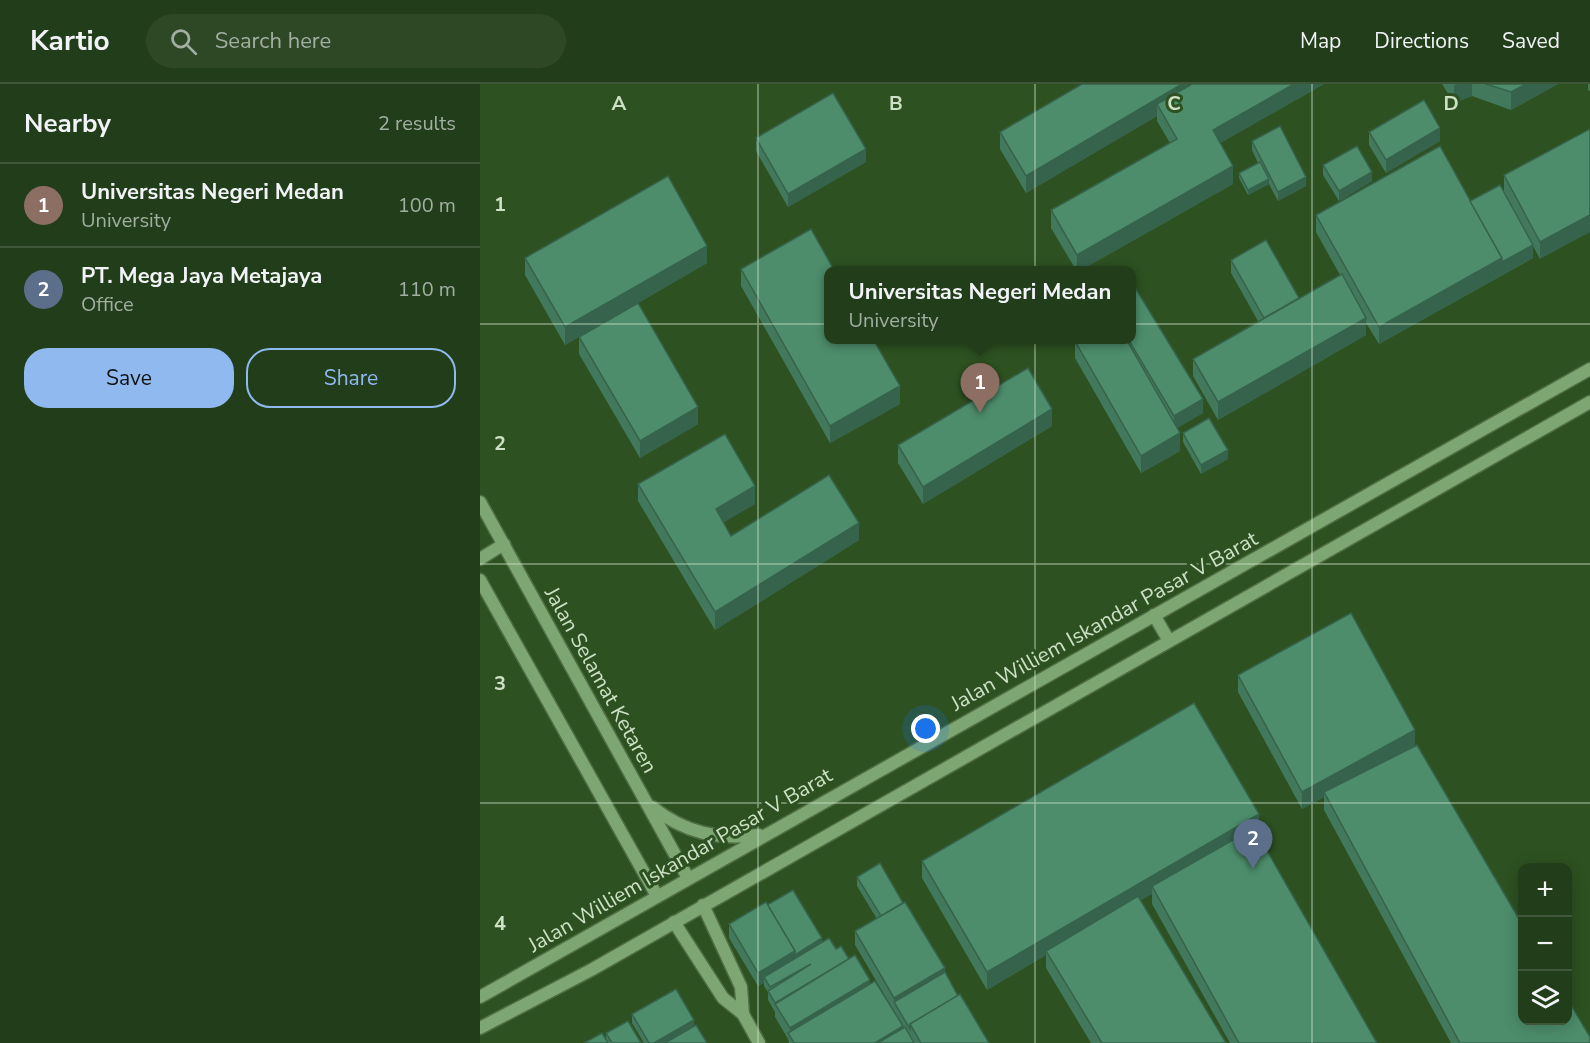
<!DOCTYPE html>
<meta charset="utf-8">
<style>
:root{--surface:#223d19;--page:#2e4826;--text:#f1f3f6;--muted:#a2aea2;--line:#3f5638;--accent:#90b9f0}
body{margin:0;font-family:"Nunito Sans",sans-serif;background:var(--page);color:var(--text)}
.controls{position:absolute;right:18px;bottom:18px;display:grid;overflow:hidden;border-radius:12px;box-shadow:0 3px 15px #0003}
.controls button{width:54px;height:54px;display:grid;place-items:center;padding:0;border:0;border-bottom:2px solid var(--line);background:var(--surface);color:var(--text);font:30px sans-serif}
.you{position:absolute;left:446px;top:645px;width:21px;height:21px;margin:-15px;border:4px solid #fff;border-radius:50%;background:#1a73e8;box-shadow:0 0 0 9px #1a73e833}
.badge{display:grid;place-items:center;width:39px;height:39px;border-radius:50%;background:var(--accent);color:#fff;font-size:20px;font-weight:700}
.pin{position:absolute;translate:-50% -50px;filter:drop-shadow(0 2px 3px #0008)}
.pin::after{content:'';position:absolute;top:32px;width:21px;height:18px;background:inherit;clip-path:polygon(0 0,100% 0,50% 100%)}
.popup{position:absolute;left:344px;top:182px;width:312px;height:78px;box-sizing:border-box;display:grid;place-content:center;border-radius:12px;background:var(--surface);filter:drop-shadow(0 2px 4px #0005);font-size:20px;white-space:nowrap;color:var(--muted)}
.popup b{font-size:22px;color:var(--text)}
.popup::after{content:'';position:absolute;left:50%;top:100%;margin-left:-12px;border:12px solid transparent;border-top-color:var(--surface)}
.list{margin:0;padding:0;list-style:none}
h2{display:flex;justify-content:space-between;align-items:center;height:78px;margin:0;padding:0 24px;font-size:26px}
h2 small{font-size:20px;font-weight:400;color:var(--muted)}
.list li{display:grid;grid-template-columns:39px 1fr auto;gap:18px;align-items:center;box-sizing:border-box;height:84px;padding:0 24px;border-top:2px solid var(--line)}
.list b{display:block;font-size:22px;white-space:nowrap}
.list p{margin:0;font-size:20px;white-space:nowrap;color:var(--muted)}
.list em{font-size:20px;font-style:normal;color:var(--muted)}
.actions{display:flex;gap:12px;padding:18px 24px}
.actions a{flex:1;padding:14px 0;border:2px solid var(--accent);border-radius:24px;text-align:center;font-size:21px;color:var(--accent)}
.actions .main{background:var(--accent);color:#111}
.icon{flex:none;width:33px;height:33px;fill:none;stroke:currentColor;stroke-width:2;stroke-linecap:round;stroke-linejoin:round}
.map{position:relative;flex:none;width:1110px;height:959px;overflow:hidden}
header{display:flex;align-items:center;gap:36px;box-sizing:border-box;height:84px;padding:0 30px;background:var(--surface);border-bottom:2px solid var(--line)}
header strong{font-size:28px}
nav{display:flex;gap:33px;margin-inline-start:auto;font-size:21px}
.search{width:420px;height:54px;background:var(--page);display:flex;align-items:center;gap:15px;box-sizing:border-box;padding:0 21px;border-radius:33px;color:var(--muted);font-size:22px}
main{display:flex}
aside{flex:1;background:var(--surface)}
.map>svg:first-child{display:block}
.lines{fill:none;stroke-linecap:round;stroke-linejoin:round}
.secondary-casing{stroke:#4e6d42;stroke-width:15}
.secondary{stroke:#7ea673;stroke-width:12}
.wall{fill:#42795c}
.shaded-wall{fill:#36634b}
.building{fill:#4d8d6b;stroke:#36634b;stroke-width:1.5}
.grid{fill:none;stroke:#cce1c6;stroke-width:1.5;stroke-opacity:0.55}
.labels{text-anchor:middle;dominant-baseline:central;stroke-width:6;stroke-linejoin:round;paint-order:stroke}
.street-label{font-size:21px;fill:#cce1c6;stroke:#2d5121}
.grid-label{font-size:20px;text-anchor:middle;font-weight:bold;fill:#cce1c6;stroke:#2d5121;stroke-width:6;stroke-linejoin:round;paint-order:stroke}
</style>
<header>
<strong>Kartio</strong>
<div class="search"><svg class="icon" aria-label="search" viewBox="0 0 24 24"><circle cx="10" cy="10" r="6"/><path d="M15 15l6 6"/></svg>Search here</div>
<nav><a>Map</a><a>Directions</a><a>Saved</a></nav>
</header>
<main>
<aside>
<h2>Nearby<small>2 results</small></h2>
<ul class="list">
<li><span class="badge" style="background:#8d6e63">1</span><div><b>Universitas Negeri Medan</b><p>University</p></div><em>100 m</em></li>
<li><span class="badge" style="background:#5c6f8a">2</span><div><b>PT. Mega Jaya Metajaya</b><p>Office</p></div><em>110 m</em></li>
</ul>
<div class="actions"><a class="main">Save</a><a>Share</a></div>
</aside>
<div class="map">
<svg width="1110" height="959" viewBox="0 0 1110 959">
<rect width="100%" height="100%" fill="#2d5121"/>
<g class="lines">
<g class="secondary-casing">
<g id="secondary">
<polyline points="0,418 208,794"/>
<polyline points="0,475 24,460"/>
<polyline points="0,496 177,812"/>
<polyline points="674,531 689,557"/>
<path d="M172 723C205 749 238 756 279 751"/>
<polyline points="223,821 261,903 263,930"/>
<polyline points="194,838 243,914 263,930 279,959"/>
<polyline points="0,913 1110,285"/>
<polyline points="0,944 111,886 1110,318"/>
</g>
</g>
<use href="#secondary" class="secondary"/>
</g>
<g class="wall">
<polygon points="708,0 708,3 712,0 844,0 740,59 753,100 601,186 596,186 571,144 571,126 690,59 677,37 677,32 546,109 520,65 520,48"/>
<polygon points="962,0 1078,0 1031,26 992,12 974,19"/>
<polygon points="1108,0 1110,0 1110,7 1108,6"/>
<polygon points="1110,45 1060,175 1053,162 1053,174 899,260 886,239 886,251 738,336 713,292 713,275 778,237 751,189 751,176 819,214 860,191 836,148 836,131 990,117 1024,109 1024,91"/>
<polygon points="889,48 960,57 906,89 889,61"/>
<polygon points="276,54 386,78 308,123 276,67"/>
<polygon points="772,57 826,102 798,117 789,100 768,111 759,94 759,89 778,79 772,66"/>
<polygon points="843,81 892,97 859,117 843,91"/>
<polygon points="45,174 227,179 158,219 218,340 160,374 99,270 99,253 128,236 85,261 45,191"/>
<polygon points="261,185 420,320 350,359 261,202"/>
<polygon points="596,255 651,255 723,329 697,344 700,367 661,389 595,274 595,257"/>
<polygon points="572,342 443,420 418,379 418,361"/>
<polygon points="703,349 748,375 721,390 703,358"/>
<polygon points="158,400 275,420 243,438 251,452 379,456 235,546 158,417"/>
<polygon points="758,591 935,662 1110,959 971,959 844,726 844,713 822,725 758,608"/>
<polygon points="779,748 777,749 897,959 750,959 672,820 672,810 660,816 746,959 611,959 566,884 566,871 507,906 442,794 442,777"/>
<polygon points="377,793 465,888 478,912 509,959 309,959 308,955 295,933 295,928 288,916 288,908 284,902 284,899 278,902 249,854 249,840 287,821 342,858 356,865 369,875 390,900 423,944 424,944 375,861 375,847 397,835 377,802"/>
<polygon points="152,930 214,942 227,959 164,959 152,939"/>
<polygon points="126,949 161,959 104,959 126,956"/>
</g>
<g class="shaded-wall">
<polygon points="702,0 708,0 708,14 677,20 677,32 546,109 546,92"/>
<polygon points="814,0 844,0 733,63 733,46"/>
<polygon points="978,0 992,0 992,12 974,19 974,1"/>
<polygon points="1046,0 1078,0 1031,26 1031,8"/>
<polygon points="960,44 960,57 906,89 906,76"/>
<polygon points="386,65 386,78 308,123 308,110"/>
<polygon points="753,82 753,100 601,186 597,186 597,171"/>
<polygon points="892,88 892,97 859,117 859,107"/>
<polygon points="826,93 826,102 798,117 798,108"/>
<polygon points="789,95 789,100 768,111 768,106"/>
<polygon points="1110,131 1110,148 1060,175 1060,158"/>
<polygon points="1053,161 1053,174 1022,191 1022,178"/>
<polygon points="227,162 227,179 85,261 85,243"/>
<polygon points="1022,174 1022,191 899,260 899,243"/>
<polygon points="886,234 886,251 738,336 738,318"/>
<polygon points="420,302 420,320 350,359 350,342"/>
<polygon points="723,315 723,329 694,346 694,332"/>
<polygon points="218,323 218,340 160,374 160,357"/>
<polygon points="572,325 572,342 443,420 443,403"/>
<polygon points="700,349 700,367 661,389 661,372"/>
<polygon points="748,366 748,375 721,390 721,381"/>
<polygon points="275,402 275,420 236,443 236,425"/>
<polygon points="379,439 379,456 235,546 235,528"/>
<polygon points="935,646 935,664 844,708 844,713 822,725 822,708"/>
<polygon points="779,730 779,748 675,808 672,802 672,810 568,870 566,867 566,871 507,906 507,888"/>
<polygon points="342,854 342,864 315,880 315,871"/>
<polygon points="315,867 315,880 284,893 284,899 278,902 278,889"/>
<polygon points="465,884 465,897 414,918 414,927 414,914"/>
<polygon points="390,896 390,909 310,952 310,944"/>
<polygon points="214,936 214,945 189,959 174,959"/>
<polygon points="423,942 423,952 410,959 395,959"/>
</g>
<g class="building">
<polygon points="602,0 702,0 546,92 520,48"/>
<polygon points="712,0 814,0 733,46 753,82 597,171 571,126 697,55 677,20"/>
<polygon points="1006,0 1046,0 1031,8"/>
<polygon points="353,9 386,65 308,110 276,54"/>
<polygon points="944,16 960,44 906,76 889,48"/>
<polygon points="800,42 826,93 798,108 772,57"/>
<polygon points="1110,45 1110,131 1060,158 1024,91"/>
<polygon points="877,62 892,88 859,107 843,81"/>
<polygon points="960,62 1022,174 899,243 836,131"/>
<polygon points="780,78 789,95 768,106 759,89"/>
<polygon points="188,92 227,162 85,243 45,174"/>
<polygon points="1020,101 1053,161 1022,178 1022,174 990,117"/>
<polygon points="331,145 354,186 348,186 348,255 393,255 420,302 350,342 261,185"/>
<polygon points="786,156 819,214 784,234 751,176"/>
<polygon points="862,190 886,234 738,318 713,275"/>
<polygon points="651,197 723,315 694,332 648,255 651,255"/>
<polygon points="158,219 218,323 160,357 99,253"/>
<polygon points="596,255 646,255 700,349 661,372 595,257"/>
<polygon points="548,284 572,325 443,403 418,361"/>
<polygon points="729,334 748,366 721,381 703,349"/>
<polygon points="245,350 275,402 236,425 251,452 349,391 379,439 235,528 158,400"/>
<polygon points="871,529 935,646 822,708 758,591"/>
<polygon points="714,619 779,730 507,888 442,777"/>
<polygon points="937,661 1042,840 1042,936 1088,936 1088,916 1110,953 1110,959 980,959 844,708"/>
<polygon points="774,744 897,959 759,959 672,802"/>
<polygon points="400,779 423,819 401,832 377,793"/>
<polygon points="313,806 342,854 315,871 315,867 287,821"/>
<polygon points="658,812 746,959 622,959 566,867"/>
<polygon points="286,818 315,867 278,889 249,840"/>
<polygon points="425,818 465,884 414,914 375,847"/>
<polygon points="349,854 356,865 361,862 369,875 295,919 288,907 331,880 290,903 284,893"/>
<polygon points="375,871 390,896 310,944 295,920"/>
<polygon points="465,888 478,912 430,940 430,945 414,918"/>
<polygon points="395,897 423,942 395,959 314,959 308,949"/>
<polygon points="196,905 214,936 174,959 169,959 152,930"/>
<polygon points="480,910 509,959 441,959 430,940"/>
<polygon points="148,937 161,959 132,959 126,949"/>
<polygon points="216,941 227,959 185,959"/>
<polygon points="425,943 434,959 398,959"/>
<polygon points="122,949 128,959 104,959"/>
</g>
<path class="grid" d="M278 0V959M555 0V959M832 0V959M0 240H1110M0 480H1110M0 719H1110"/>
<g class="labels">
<g class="street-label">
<text transform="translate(624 537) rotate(-29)">Jalan Williem Iskandar Pasar V Barat</text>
<text transform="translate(121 596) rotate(61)">Jalan Selamat Ketaren</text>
<text transform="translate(200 776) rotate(-30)">Jalan Williem Iskandar Pasar V Barat</text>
</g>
</g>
<g class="grid-label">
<text x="139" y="26">A</text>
<text x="416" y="26">B</text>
<text x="694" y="26">C</text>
<text x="971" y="26">D</text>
<text x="20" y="127">1</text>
<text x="20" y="366">2</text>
<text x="20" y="606">3</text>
<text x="20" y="846">4</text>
</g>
</svg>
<div class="controls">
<button>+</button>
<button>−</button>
<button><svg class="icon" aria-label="layers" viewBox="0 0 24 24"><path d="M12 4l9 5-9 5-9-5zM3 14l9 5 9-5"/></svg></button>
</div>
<div class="you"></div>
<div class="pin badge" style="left:500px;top:329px;background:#8d6e63">1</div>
<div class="popup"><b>Universitas Negeri Medan</b>University</div>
<div class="pin badge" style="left:773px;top:785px;background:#5c6f8a">2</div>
</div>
</main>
